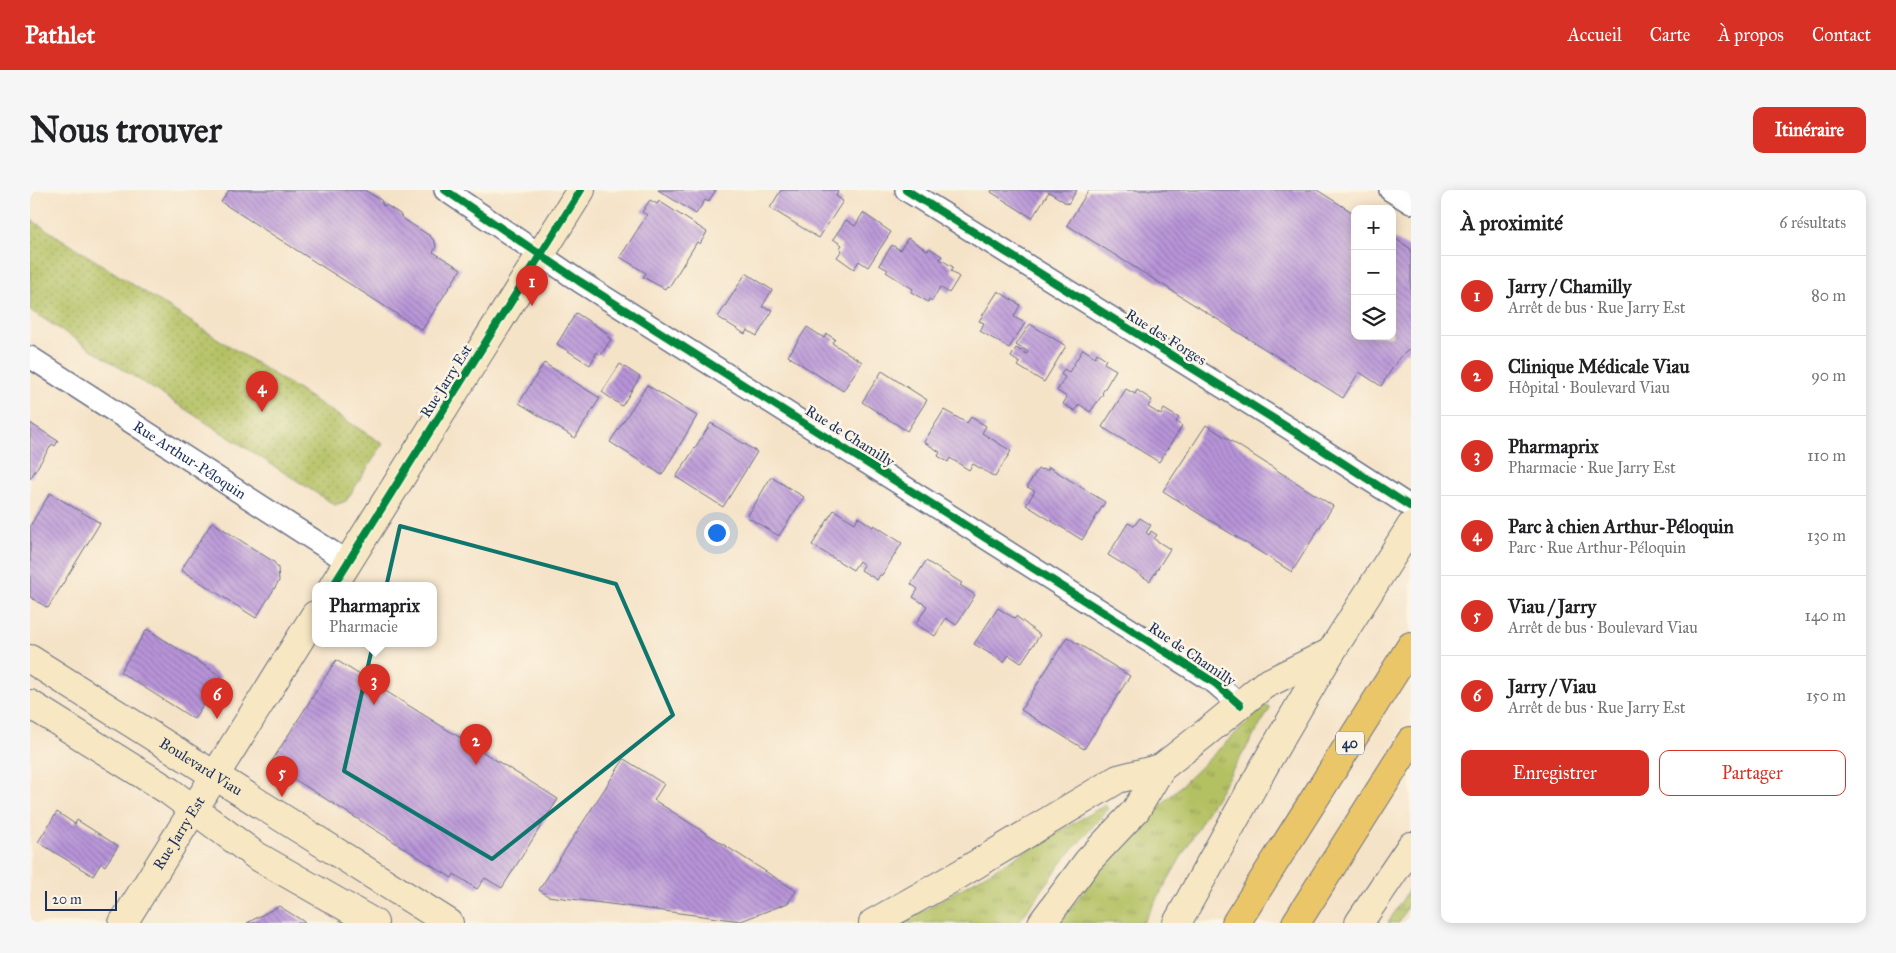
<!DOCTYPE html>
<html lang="fr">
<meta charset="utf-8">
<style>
:root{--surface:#fff;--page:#f6f6f6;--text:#202124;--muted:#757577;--line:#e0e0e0;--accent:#d93025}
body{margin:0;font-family:"IM FELL Great Primer",serif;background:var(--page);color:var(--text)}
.controls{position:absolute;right:15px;top:15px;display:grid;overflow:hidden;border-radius:10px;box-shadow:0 2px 12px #0003}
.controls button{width:45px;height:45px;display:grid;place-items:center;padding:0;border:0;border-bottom:1px solid var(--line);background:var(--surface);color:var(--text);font:25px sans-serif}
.scale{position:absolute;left:15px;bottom:12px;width:72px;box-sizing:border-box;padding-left:5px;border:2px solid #1b2f5e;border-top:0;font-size:14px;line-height:18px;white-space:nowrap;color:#1b2f5e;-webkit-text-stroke:4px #fcf5e5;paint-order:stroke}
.you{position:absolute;left:686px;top:342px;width:18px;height:18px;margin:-12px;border:4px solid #fff;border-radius:50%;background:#1a73e8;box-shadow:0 0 0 8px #1a73e833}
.badge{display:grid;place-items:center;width:32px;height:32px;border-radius:50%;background:var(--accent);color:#fff;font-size:16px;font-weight:700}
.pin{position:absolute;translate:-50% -41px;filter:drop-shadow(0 1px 2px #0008)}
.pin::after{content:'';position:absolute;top:26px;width:18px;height:15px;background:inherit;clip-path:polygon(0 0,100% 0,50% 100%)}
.popup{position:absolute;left:282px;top:392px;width:125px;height:65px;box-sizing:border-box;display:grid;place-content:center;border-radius:10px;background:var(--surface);filter:drop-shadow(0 1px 4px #0005);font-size:16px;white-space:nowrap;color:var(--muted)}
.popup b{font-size:19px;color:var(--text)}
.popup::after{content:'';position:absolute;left:50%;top:100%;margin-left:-10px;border:10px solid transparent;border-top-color:var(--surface)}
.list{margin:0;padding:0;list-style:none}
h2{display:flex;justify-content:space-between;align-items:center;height:65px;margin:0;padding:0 20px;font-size:21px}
h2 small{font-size:16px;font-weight:400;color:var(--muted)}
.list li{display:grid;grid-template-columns:32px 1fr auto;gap:15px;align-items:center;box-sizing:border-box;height:80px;padding:0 20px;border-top:1px solid var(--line)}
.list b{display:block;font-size:19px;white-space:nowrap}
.list p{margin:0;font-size:16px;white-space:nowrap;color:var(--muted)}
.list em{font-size:16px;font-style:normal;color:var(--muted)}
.actions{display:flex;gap:10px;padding:15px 20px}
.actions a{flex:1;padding:11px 0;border:1px solid var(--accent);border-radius:10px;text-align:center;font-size:18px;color:var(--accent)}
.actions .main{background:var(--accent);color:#fff}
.icon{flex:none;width:28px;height:28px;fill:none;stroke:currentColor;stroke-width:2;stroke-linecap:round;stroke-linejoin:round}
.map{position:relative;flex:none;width:1381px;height:733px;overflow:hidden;border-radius:10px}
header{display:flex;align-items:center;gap:30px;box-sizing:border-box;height:70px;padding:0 25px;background:var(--accent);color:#fff}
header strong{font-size:24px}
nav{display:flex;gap:28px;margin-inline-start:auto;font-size:18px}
.intro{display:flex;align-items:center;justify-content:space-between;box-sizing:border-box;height:120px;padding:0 30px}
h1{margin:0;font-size:35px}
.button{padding:12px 22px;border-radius:10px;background:var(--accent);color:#fff;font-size:18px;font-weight:700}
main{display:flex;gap:30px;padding:0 30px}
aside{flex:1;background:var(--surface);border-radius:10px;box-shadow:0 2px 12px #0003}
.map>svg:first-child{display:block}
.grass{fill:url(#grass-tufts);stroke:#687860}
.park{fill:url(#park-dots);stroke:#687860}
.building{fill:url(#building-back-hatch)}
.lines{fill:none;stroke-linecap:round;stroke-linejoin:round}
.street-casing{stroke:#676e83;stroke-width:24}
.secondary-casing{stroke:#676e83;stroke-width:30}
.highway-casing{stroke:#676e83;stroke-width:30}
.street{stroke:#fff;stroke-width:21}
.secondary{stroke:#f7e8c3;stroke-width:28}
.highway{stroke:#ebc669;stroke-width:28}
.cycleway-casing{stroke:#fcf5e5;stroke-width:11}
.cycleway{stroke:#00873e;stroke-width:8}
.marked{fill:none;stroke:#0f766e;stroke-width:4;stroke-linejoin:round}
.labels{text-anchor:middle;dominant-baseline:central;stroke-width:5;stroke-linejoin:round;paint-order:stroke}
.shield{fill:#fcf5e5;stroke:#5e6a86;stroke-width:1}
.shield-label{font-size:14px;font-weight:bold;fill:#1b2f5e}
.street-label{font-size:15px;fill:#1b2f5e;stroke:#fcf5e5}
</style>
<header>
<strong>Pathlet</strong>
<nav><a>Accueil</a><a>Carte</a><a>À propos</a><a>Contact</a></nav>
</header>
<div class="intro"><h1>Nous trouver</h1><a class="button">Itinéraire</a></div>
<main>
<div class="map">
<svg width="1381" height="733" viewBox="0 0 1381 733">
<defs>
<pattern id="grass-tufts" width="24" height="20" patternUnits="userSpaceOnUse" patternTransform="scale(1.25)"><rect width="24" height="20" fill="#b4c163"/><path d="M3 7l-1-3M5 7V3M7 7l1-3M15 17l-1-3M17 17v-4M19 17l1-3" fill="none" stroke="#929d55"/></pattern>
<pattern id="park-dots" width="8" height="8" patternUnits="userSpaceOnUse" patternTransform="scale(1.25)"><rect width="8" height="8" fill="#b4c163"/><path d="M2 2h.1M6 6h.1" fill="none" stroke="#929d55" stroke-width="1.8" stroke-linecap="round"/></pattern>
<pattern id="building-back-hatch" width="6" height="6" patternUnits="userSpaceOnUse" patternTransform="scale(1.25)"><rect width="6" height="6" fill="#b894d8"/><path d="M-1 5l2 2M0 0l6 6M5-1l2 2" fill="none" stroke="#9579b2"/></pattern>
</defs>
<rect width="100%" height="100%" fill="#fcf5e5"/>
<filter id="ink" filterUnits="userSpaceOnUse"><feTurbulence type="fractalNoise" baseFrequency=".02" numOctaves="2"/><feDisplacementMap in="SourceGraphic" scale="10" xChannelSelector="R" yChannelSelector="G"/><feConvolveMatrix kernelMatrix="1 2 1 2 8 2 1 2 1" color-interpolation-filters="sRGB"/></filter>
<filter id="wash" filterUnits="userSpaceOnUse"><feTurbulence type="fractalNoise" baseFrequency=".0096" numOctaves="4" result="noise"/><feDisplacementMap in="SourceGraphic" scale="20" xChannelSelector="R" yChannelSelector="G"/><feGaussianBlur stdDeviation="1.12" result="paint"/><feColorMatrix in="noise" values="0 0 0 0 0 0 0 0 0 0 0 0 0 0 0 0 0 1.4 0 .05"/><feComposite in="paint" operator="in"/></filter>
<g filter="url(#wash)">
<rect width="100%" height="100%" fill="#f5e3c8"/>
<g class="grass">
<polygon points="1235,515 1240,519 1177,622 1113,733 1030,733 1067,683 1102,643"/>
<polygon points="1075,615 1078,619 1036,667 988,733 872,733"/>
<polygon points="1381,696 1381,709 1369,733 1358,733"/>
</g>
<polygon class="park" points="0,29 353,254 316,311 305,315 0,120"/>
<g id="blocks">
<g class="building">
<polygon points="199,0 334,0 351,10 353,16 356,15 370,24 372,28 400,46 405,52 406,58 403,62 431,79 392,140 191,12"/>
<polygon points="628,0 686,0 678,12 675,10 666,24"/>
<polygon points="751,0 806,0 808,2 806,6 813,11 789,48 740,18"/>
<polygon points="962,0 1047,0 1038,14 1019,2 1002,28 961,2"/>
<polygon points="1059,0 1287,0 1325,24 1325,146 1362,146 1362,47 1381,59 1381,158 1369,168 1351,196 1329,182 1313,208 1037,35"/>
<polygon points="620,10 627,14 629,11 677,42 670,54 667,52 639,97 637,96 635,99 613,87 616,83 590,67 617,25 612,22"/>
<polygon points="833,23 861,42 838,77 829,71 824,79 807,67 812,60 810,58 812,55 803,49 816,30 825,36"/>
<polygon points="878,48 898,61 899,58 912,66 910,69 923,77 921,81 929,87 919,103 910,97 902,111 899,109 898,112 881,102 883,99 856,82 858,80 849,75 862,55 870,60"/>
<polygon points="716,83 742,100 732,117 743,120 727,146 717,140 715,144 688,127"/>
<polygon points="968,101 990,115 984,127 995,133 979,158 950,141 954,133 949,131"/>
<polygon points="546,123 579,144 578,147 581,149 571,165 567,162 560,175 527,154"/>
<polygon points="1000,134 1036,156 1014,192 988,176 990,173 981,167 986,158 997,164 998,162 986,155"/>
<polygon points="777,137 794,148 797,144 805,149 802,153 832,172 813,201 758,166"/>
<polygon points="1053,159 1065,167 1067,163 1076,169 1074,173 1086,180 1072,203 1073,204 1060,222 1049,214 1045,221 1033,214 1037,207 1027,201 1035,187 1031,184 1034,179 1039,182"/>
<polygon points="514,173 570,208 545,248 489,213"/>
<polygon points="590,174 610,187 592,216 572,202"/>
<polygon points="852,181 897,210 877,241 832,212"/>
<polygon points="617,195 667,226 632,285 580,252"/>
<polygon points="1096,199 1105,204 1107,200 1122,210 1118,217 1131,225 1134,219 1149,228 1146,232 1152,236 1129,272 1072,237"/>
<polygon points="914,220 937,233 941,227 956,236 952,243 981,261 965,287 943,274 939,280 920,268 918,272 908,266 910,262 894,252"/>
<polygon points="0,233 28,251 25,256 22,254 0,289"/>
<polygon points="681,233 727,262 693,317 646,287"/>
<polygon points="1176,235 1303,316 1262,382 1133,301"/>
<polygon points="1019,277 1075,312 1052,350 996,315 1005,301 997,297 1008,279 1018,280"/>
<polygon points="741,287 774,307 749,346 717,327"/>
<polygon points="20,303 70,333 18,418 0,407 0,336"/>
<polygon points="804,320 825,333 828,327 843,337 844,335 872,353 852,385 850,385 847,390 831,380 834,375 829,371 823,380 782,355"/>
<polygon points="1110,328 1121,335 1116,343 1119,345 1121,341 1127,345 1124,349 1140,359 1120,391 1078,365 1098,333 1104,336"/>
<polygon points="182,332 244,372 248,378 249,391 226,428 151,380"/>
<polygon points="896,371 932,393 930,395 945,405 926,435 916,428 905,446 886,434 897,416 883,407 888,399 881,394"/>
<polygon points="968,418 984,428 986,426 1010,445 991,473 979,465 974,472 944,454"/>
<polygon points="117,439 191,486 164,529 90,482"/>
<polygon points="1037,447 1100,486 1054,559 991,520"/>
<polygon points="306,470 528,609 472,698 455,688 447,699 424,684 422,688 240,574"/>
<polygon points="594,569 634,594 624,610 766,701 758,713 711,731 518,706 509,700"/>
<polygon points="27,622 45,634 47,630 88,656 75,676 71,673 63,686 8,652"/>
<polygon points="249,716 276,733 217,733"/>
</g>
</g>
</g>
<g filter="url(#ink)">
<use href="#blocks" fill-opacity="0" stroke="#676e83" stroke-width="1"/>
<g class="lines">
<g class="street-casing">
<g id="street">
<polyline points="415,0 549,91 1185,493 1210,515"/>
<polyline points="876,0 1265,242 1381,317"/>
<polyline points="1360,0 1381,13"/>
<path id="s1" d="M0 167 318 372"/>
</g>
</g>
<g class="secondary-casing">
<g id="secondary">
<polyline points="303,396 551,0"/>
<path id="s2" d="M0 469 419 733"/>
<polyline points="0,514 139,601 225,665 344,733"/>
<path id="s3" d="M93 733 285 425"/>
<polyline points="843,733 930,684 1088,589 1131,578"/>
<polyline points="1012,733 1058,671 1106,620 1131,578 1173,545 1234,495 1301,462"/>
<polyline points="1147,733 1236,573 1301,462 1381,336"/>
<polyline points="1329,733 1381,656"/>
</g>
</g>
<g class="highway-casing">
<g id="highway">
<polyline points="1206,733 1381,456"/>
<polyline points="1266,733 1381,551"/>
</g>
</g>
<use href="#street" class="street"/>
<use href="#secondary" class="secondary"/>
<use href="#highway" class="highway"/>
<g class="cycleway-casing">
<g id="cycleway">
<polyline points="415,0 549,91 1185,493 1210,515"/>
<polyline points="876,0 1265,242 1381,317"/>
<polyline points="303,396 551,0"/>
</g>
</g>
<use href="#cycleway" class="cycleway"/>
</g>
</g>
<path class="marked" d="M370 336 586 394 643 525 462 669 314 581Z"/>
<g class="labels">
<rect class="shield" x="1306" y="541.5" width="28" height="23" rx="4"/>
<g class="shield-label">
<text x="1320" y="553">40</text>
</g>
<g class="street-label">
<text transform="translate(1136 147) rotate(32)">Rue des Forges</text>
<text transform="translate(416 191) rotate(-58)">Rue Jarry Est</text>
<text transform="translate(820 246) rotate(32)">Rue de Chamilly</text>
<text stroke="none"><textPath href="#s1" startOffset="190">Rue Arthur-Péloquin</textPath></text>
<text transform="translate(1162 464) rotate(34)">Rue de Chamilly</text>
<text stroke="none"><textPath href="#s2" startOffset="202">Boulevard Viau</textPath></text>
<text stroke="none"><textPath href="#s3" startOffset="106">Rue Jarry Est</textPath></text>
</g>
</g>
</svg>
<div class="controls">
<button>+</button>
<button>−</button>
<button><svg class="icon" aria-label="layers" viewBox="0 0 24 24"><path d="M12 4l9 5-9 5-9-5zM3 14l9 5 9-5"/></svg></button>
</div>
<div class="scale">20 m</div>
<div class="you"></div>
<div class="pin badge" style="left:502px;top:116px">1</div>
<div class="pin badge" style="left:446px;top:575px">2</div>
<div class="pin badge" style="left:344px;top:515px">3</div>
<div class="popup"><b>Pharmaprix</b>Pharmacie</div>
<div class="pin badge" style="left:232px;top:222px">4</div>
<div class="pin badge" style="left:252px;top:607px">5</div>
<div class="pin badge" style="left:187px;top:529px">6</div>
</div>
<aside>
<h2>À proximité<small>6 résultats</small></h2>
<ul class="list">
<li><span class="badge">1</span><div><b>Jarry / Chamilly</b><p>Arrêt de bus · Rue Jarry Est</p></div><em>80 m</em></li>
<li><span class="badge">2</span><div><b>Clinique Médicale Viau</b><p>Hôpital · Boulevard Viau</p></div><em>90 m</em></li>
<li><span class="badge">3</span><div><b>Pharmaprix</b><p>Pharmacie · Rue Jarry Est</p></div><em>110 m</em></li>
<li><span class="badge">4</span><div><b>Parc à chien Arthur-Péloquin</b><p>Parc · Rue Arthur-Péloquin</p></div><em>130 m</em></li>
<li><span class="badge">5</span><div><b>Viau / Jarry</b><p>Arrêt de bus · Boulevard Viau</p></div><em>140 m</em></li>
<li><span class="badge">6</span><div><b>Jarry / Viau</b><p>Arrêt de bus · Rue Jarry Est</p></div><em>150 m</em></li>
</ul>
<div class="actions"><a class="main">Enregistrer</a><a>Partager</a></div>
</aside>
</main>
